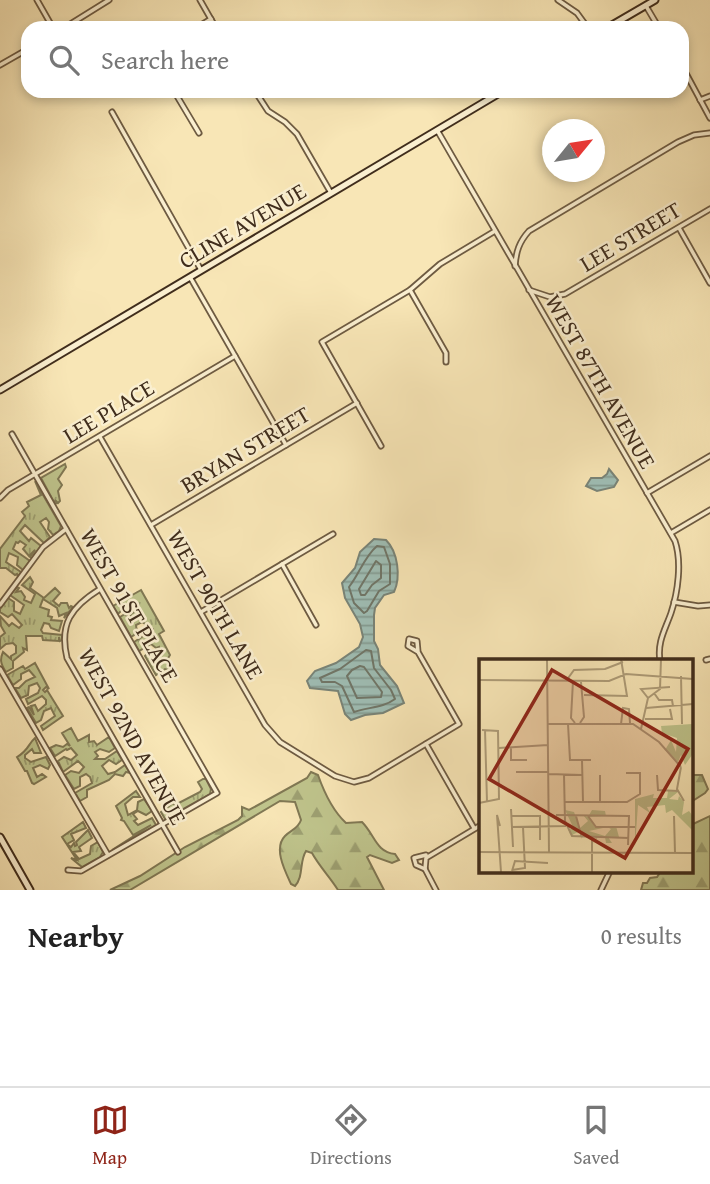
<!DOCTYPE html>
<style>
:root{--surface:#fff;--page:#f6f6f6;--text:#222;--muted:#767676;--line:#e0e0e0;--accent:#8f2418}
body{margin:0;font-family:"Gentium Book Plus",serif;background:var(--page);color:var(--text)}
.compass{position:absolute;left:542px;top:119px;width:63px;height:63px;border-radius:50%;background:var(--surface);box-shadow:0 4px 10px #0003;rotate:60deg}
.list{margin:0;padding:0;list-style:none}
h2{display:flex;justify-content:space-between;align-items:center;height:91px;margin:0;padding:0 28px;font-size:30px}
h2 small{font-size:23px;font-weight:400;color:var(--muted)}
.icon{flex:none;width:38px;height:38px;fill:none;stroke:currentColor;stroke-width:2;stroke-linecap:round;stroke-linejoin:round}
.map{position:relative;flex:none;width:710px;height:890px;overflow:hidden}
.search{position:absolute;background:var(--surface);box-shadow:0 4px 10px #0003;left:21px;right:21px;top:21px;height:77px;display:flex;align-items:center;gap:18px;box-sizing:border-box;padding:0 24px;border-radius:21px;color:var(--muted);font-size:26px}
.sheet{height:196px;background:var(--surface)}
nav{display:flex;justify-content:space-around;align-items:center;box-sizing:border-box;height:98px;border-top:2px solid var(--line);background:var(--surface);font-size:19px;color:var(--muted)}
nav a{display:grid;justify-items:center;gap:4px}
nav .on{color:var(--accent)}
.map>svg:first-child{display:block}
.grass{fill:url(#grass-tufts);stroke:#807854;stroke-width:2}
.forest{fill:url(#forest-firs);stroke:#807854;stroke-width:2}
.water{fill:url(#water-rules);stroke:#798478;stroke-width:2}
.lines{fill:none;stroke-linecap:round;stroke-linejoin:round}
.shore{stroke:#707668;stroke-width:2}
.street-casing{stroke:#6e5b42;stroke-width:7}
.secondary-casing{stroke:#402d1c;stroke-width:9}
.street{stroke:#faefd0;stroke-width:3.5}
.secondary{stroke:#faefd0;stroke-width:5}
.labels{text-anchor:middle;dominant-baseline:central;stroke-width:5;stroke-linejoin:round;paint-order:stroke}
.street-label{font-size:23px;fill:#402d1c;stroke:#faefd0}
.inset-road{fill:none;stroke:#ae9c78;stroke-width:2}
.view{fill:#8f2418;fill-opacity:0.15;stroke:#8f2418;stroke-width:3.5}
.inset-edge{fill:none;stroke:#402d1c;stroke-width:3.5}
</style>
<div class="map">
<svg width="710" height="890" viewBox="0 0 710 890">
<defs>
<pattern id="grass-tufts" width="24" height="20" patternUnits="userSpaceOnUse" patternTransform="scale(1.75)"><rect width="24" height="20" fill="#bfc48c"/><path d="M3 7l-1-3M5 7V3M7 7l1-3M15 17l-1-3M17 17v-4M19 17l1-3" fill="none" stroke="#9da072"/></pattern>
<pattern id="forest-firs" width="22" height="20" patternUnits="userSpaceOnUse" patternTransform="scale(1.75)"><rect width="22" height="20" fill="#bfc48c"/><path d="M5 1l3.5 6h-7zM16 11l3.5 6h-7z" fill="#9da072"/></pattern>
<pattern id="water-rules" width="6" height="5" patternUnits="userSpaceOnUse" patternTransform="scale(1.75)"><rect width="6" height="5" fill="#9fbeb5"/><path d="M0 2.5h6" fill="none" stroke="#839b92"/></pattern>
</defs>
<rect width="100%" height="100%" fill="#f8e6b6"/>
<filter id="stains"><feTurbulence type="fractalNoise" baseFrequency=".00286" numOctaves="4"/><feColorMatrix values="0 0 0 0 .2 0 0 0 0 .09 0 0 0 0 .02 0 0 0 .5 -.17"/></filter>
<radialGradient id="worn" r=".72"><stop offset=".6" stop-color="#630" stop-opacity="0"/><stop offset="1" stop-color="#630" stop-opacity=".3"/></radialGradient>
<g class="grass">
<polygon points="65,464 66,467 58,479 62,485 58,491 60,501 58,503 55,500 57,503 55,504 41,478"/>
<polygon points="35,481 61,526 59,531 53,535 48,529 49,522 46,518 40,522 50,537 44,543 25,525 20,531 29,541 31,538 41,546 32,558 30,557 35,550 29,556 23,549 26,545 20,541 18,543 16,542 13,549 30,561 23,570 17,565 18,557 9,553 6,562 21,572 18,577 17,574 15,575 6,568 0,568 0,549 25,516 22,512 29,506 27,502 41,495"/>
<path d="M30 577 33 582 30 588 44 598 55 588 60 593 53 601 59 606 61 603H67L69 608 71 606 73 607 64 618 66 613 59 616 57 608 43 599 40 607 49 610 48 616 52 617 51 620 62 621 59 631 51 628 49 624 44 623 41 630 43 633 62 635V640L60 641 59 637V641L43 640 42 636H26L27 650 23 648 24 652 13 661V668L6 672C0 663 0 659 3 652L11 659V656L16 653V646L13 643 6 644 0 649V637L5 633 1 626 0 616 9 626 12 623 19 628 22 625 12 614 8 617 0 612V609L8 598 14 602V611L20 614 24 605 10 595 17 587 19 588 16 592 21 591 25 597 24 600 31 603 35 594 22 585Z"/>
<polygon points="141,590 164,631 159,634 170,655 167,660 169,664 168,670 165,669 156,675 145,656 148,653 153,659 159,655 159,647 156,648 151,644 139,651 134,642 145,635 143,631 146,629 152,634 153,629 142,622 136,625 137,633 131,637 120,617 125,614 130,619 131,614 139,609 136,604 129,608 127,605 118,614 113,606"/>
<polygon points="35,663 49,689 46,687 43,690 45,692 47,690 63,716 43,730 41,726 55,716 51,708 44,711 41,720 36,723 27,708 29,707 34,715 31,706 35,705 38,711 46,704 46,700 42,696 28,704 26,699 38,693 40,688 37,683 29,686 28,695 21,698 15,688 19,688 26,681 35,677 29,670 21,674 21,679 13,685 7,675 23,666 25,669"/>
<polygon points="71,728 78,741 89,735 89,742 94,741 97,745 109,737 115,748 109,752 100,749 95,752 98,756 95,759 105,759 117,751 122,760 116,764 109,760 102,766 108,774 115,772 125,765 130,773 126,772 123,776 115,774 109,780 87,790 87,797 80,801 75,793 92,783 90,777 86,774 80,777 80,786 74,789 65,775 71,771 79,773 84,767 78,761 63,772 58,761 64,757 71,760 77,755 71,748 67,750 66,749 55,756 50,748 56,745 63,747 67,744 70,746 62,733"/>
<path d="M35 738 41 753H34L32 749 25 755V758L31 762 46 757 50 765 48 769 40 765 33 768 37 777 42 774 46 777 34 784 32 783 27 771H25L17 757C29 750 28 744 35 738Z"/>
<polygon points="203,779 206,779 211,789 210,794 165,819 161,812 173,803 175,805 200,792 202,789 198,782"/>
<polygon points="136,791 140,797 133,797 125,804 128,815 137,810 138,802 144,799 152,811 146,815 138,811 133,814 137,819 134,821 138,825 152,818 156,825 112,850 151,825 133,835 124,821 121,820 122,818 116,806"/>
<polygon points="83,822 86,828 71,834 74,840 67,844 71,847 74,843 75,846 77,845 76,842 88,830 92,838 79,847 81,851 73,852 79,859 90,854 91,846 98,842 103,852 100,857 82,867 71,858 77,860 62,837"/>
</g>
<g class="forest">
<path d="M311 772 318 775C324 792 333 811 346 823L362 822C375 835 376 852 395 854L399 860 392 863 370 855 367 857 384 890H338C330 877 319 866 312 853L306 851C299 862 304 876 295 886L291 884C285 871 273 848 285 836 292 829 298 829 301 820L295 802 280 801 130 890H110L140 876 185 847 238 820 242 816V807L249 810 307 778Z"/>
<polygon points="691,775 702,775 708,789 705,793 691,802"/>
<polygon points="710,816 710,890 641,890 643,883 647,883 650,878 657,877 659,874 658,871 691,871 691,825"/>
</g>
<g class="water">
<polygon points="609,469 618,480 614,487 597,491 586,486 591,478 602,478 607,474"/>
<path d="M374 539 386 540C398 552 401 577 394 592L384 595 375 608 374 615V641L378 649 380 665 397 686 404 703 383 713 365 715 351 720 345 714 338 691 310 688 307 681 315 671 336 663 359 647 363 637 360 624 345 598 342 583 355 568 360 552Z"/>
</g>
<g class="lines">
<g class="shore">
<path d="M377 546 384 547 390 564V584L379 591 367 611 364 613 354 603 349 587C360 573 364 557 377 546Z"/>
<polygon points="376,561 381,565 381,578 372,585 365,595 361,595 359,589"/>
<path d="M366 650 371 651 374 668 391 690 395 699C383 708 368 707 354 712L342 686 335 682H322L320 678 340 669Z"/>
<polygon points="360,666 364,667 382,692 381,697 357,698 347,676 352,670"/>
</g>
<g class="street-casing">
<g id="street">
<polyline points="37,0 53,28"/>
<polyline points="200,0 216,28"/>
<polyline points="558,0 577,13 588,28"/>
<polyline points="646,6 659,28"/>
<polyline points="64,28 109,0"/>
<polyline points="196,28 211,19"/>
<polyline points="0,65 28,49"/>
<polyline points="682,66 710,118"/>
<polyline points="174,91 199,133"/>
<polyline points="255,91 268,111 285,122 297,134 331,193"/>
<polyline points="700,100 710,96"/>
<polyline points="112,112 201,270"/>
<path d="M437 130 675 541C682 562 678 592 671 613 665 630 657 642 660 661"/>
<polyline points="679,228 710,283"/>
<path d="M515 266C516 252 519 242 529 231L678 142 694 135 710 133"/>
<polyline points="190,277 286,445"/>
<polyline points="410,290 446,353 446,362"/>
<polyline points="529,290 550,297 565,294 710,209"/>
<polyline points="12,434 217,793 81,871 68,870"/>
<polyline points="100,437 265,725 280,742 335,776 354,782 369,778 459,724 418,652 417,641 409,639 408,646 418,652"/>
<polyline points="381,446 322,342 410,290 440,264 495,231"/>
<polyline points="647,493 710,456"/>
<polyline points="0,498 8,490 235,356"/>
<polyline points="151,525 357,403"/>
<polyline points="671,533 710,510"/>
<polyline points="282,564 316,625"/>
<path d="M100 589C71 607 59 624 67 658L178 852"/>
<polyline points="674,602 698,606 710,605"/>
<polyline points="0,605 43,547 66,529"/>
<polyline points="201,612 333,534"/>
<polyline points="706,660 710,659"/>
<polyline points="0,669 108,855"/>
<polyline points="426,744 474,828"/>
<polyline points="425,869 416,865 414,858 426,855"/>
<polyline points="436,890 425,869 426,858 481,825"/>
<polyline points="601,890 610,871"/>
</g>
</g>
<g class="secondary-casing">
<g id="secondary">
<polyline points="607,28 655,0"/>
<polyline points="0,390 503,91"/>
<polyline points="0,837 30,890"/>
</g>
</g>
<use href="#street" class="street"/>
<use href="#secondary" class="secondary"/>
</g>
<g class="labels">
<g class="street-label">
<text transform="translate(242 225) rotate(-31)">CLINE AVENUE</text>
<text transform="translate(630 236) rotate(-31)">LEE STREET</text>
<text transform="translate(601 381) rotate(60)">WEST 87TH AVENUE</text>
<text transform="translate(108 411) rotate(-31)">LEE PLACE</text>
<text transform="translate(245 449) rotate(-31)">BRYAN STREET</text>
<text transform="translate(216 604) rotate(60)">WEST 90TH LANE</text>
<text transform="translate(130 605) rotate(60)">WEST 91ST PLACE</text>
<text transform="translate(133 736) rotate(61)">WEST 92ND AVENUE</text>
</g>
</g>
<g transform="translate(479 659)">
<rect width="214" height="214" fill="#f8e6b6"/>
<path d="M86 151 95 153 101 169 109 162 104 156 109 158 113 151 126 152 127 157 110 158 116 168 124 169 110 172 126 177 132 170 126 167H137L140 178H129L133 184H127L126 178H119L114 185 117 178H104L101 172 93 176 102 178 94 177 91 175 89 170H95Z" fill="#bfc48c"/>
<path d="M213 65V96L206 106 202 96 199 103 186 91 192 81 197 93 198 79 183 74 182 67ZM189 132 199 133 190 140 199 141 200 137 205 143 203 156 210 152 213 156V171L193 151 187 154 186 146 168 148 171 154 159 146 156 187V140L175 135 174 139H188Z" fill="#bfc48c"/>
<path class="inset-road" d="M68 0 70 193M202 17 203 65M0 21 130 22 147 15 214 20M87 22 95 11 126 10 144 3M94 22 92 59 96 64M175 34 180 41H193L194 47M105 36 148 37 142 0M169 39 162 30 191 28M167 49 214 45M166 60H193L191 50M101 64 105 58 102 23M68 65H154L180 83 202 108M89 65 91 101H112M142 65 144 49 150 50 151 64M162 70 169 39 181 30 182 0M6 71 8 143M20 89 69 86M32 89V101H48M103 101 104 143M202 108 198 130 205 142M37 113H69M69 115 103 116M85 116 86 162 93 177 150 179M121 116V143M178 116 179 131 199 132M86 143H148L161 135V114H147M0 144 20 140 19 72 3 71M32 150 34 188M77 156 150 157 149 186M32 157H61V181M97 157 103 179M109 157 117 168H156M195 157 196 194M21 167 18 156 22 213M33 168 87 167M113 179V213M0 193 214 194M33 211 46 209 44 168M33 212 36 202 69 204"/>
<path class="view" d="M73 11 209 90 146 199 10 120Z"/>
<rect width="214" height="214" class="inset-edge"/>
</g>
<rect width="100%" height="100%" filter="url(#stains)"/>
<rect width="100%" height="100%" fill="url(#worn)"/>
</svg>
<svg class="compass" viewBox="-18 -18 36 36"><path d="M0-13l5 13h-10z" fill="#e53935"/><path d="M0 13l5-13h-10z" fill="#767676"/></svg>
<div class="search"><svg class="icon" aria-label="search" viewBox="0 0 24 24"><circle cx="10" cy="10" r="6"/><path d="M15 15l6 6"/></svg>Search here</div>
</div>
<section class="sheet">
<h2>Nearby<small>0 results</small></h2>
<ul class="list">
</ul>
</section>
<nav>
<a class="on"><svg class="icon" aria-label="map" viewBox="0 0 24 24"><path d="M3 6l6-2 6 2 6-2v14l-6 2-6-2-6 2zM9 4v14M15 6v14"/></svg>Map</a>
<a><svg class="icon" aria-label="directions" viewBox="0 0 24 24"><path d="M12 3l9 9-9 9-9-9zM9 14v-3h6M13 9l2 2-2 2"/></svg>Directions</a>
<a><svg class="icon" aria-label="saved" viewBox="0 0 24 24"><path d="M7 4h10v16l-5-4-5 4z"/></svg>Saved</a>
</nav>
